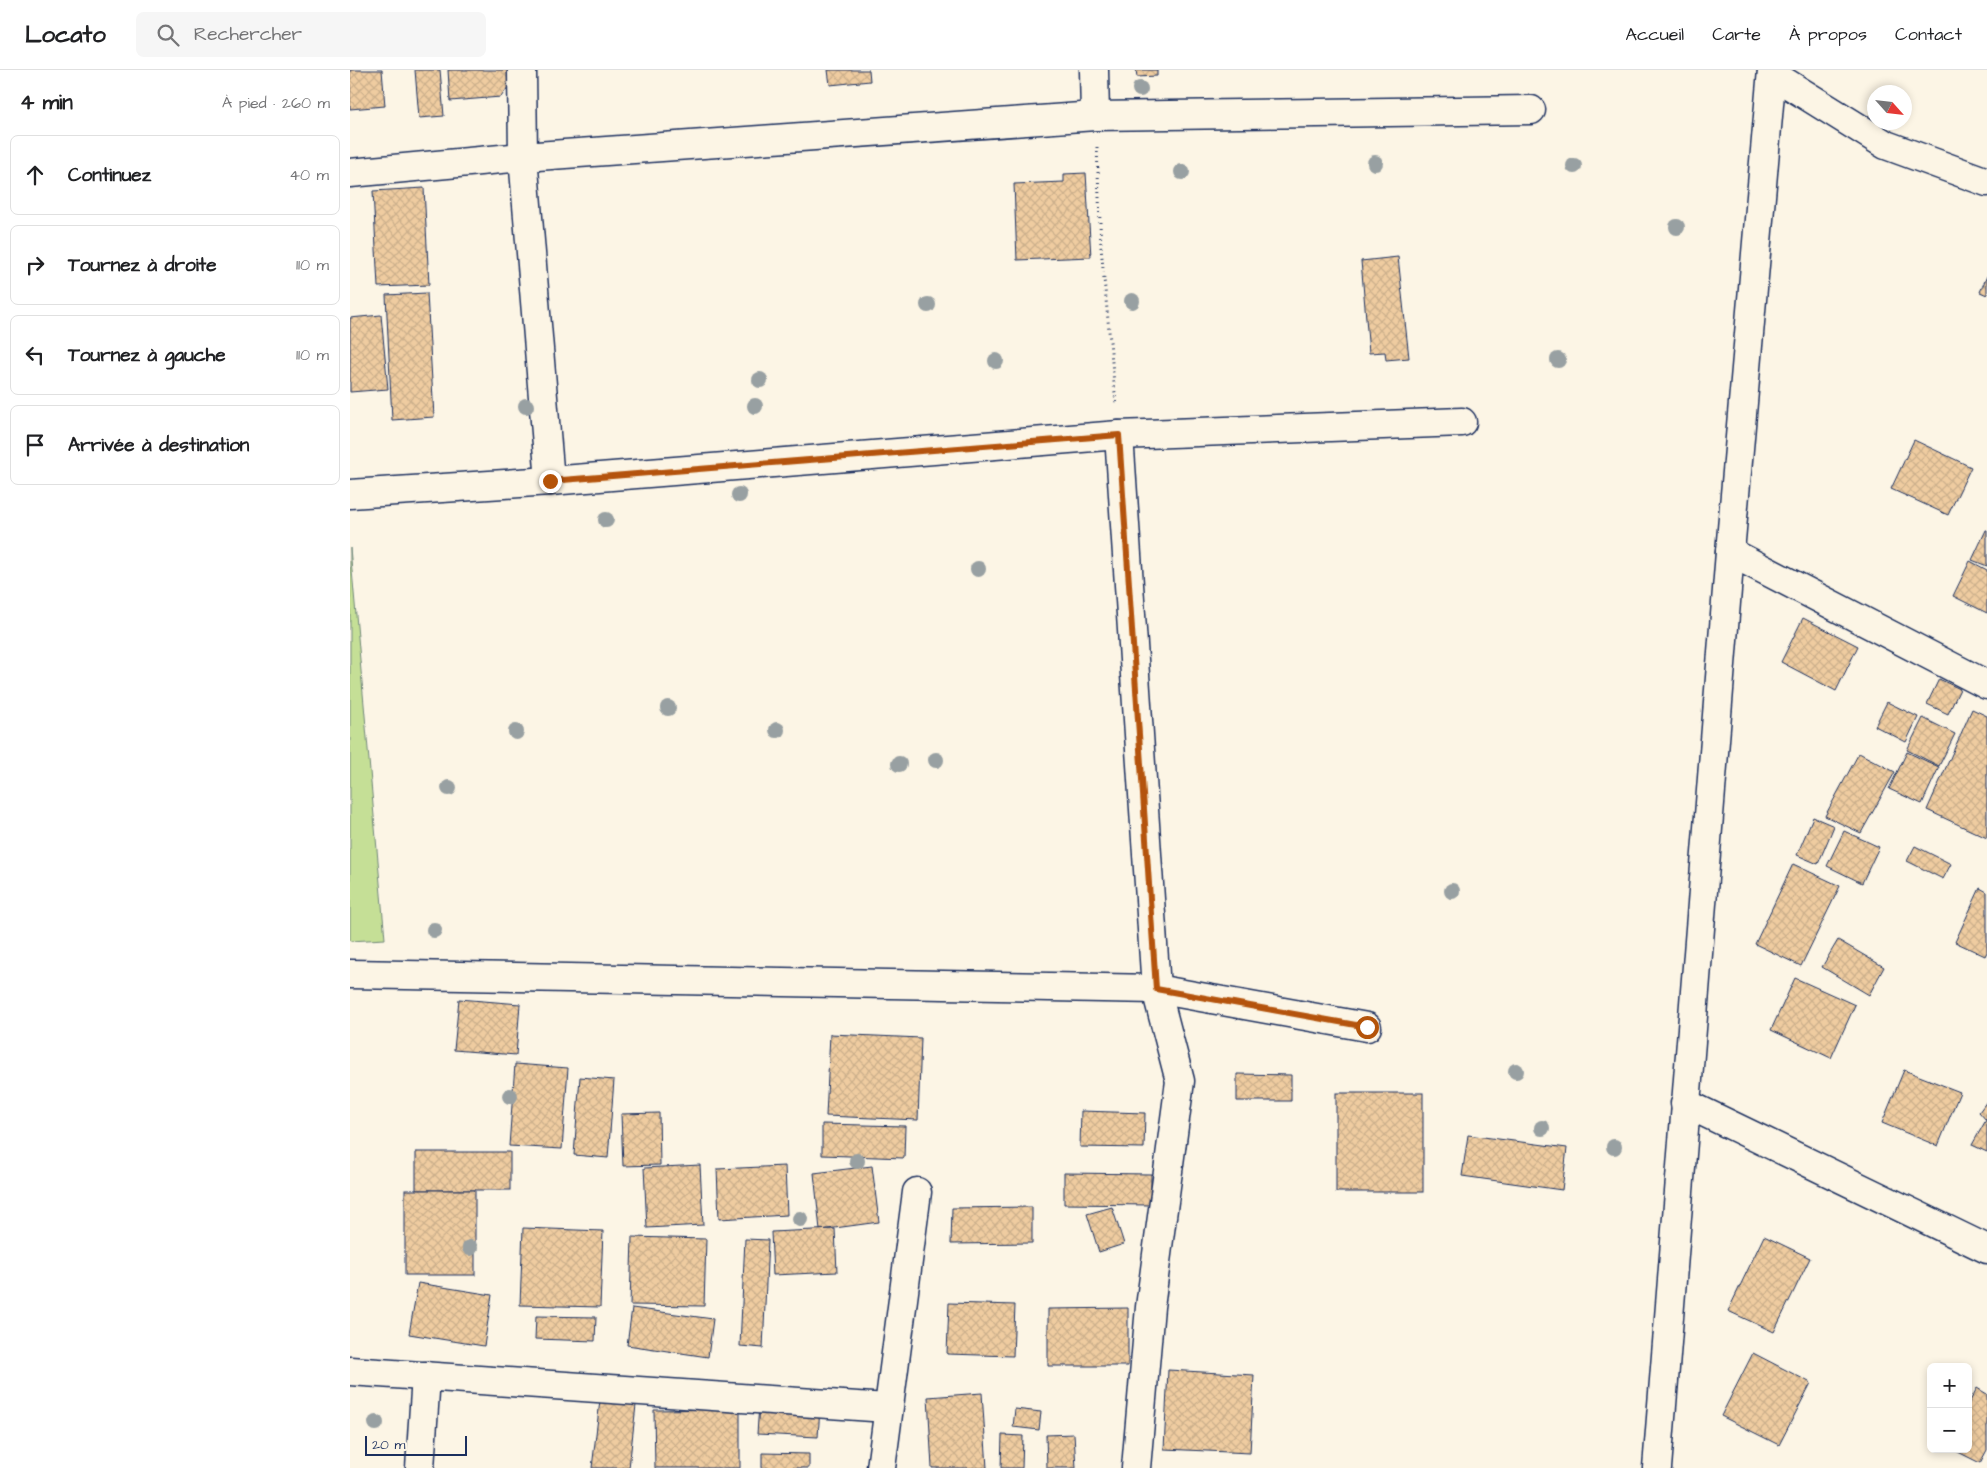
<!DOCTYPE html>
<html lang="fr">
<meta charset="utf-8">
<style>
:root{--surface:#fff;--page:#f6f6f6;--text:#202124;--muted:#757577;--line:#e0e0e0}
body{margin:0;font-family:"Architects Daughter",sans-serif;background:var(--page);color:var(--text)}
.controls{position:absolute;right:15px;bottom:15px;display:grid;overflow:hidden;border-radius:8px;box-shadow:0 2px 8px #0003}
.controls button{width:45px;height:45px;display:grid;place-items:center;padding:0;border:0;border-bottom:1px solid var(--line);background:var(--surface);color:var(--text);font:25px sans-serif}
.compass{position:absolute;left:1517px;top:15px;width:45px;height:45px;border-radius:50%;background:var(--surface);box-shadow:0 2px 8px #0003;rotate:117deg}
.scale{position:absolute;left:15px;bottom:12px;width:102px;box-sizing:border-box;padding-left:5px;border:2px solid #1b2f5e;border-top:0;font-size:14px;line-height:18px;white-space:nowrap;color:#1b2f5e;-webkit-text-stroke:4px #fcf5e5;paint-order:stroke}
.stop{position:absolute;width:15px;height:15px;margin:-11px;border:4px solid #b45309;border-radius:50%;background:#fff}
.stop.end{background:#b45309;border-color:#fff;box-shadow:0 1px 5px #0008}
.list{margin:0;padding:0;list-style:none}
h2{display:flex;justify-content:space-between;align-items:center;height:65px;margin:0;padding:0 20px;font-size:21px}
h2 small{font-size:16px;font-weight:400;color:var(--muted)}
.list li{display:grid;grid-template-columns:32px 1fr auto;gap:15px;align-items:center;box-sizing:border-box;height:80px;margin:0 10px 10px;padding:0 10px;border:1px solid var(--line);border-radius:8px}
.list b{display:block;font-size:19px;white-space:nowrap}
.list em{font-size:16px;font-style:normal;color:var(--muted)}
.icon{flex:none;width:28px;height:28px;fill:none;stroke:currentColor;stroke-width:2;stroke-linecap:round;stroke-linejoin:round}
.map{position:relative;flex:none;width:1637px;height:1398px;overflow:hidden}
header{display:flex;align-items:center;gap:30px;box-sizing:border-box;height:70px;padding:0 25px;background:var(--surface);border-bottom:1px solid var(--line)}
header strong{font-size:24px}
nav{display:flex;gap:28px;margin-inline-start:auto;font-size:18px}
.search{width:350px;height:45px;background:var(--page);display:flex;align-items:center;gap:12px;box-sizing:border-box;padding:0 18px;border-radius:8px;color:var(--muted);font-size:19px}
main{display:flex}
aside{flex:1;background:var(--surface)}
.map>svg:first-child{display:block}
.park{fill:#c5df96;stroke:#70877a}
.building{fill:url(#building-cross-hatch);stroke:#1b2f5e}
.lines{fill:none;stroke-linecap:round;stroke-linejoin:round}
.minor-casing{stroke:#1b2f5e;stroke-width:31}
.path{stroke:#1b2f5e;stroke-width:3;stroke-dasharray:1 4;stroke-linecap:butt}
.minor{stroke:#fcf5e5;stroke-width:28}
.tree{fill:#98a0a2}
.route{stroke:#b45309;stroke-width:6}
</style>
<header>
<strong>Locato</strong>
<div class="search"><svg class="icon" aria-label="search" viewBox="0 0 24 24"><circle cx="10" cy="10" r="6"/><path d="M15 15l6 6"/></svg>Rechercher</div>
<nav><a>Accueil</a><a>Carte</a><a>À propos</a><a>Contact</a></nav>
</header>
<main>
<aside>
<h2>4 min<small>À pied · 260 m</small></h2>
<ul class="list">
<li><svg class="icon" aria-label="ahead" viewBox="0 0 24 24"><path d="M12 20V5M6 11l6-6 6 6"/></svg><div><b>Continuez</b></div><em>40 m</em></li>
<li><svg class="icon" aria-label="right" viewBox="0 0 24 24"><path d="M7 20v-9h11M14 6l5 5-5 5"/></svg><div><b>Tournez à droite</b></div><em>110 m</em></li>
<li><svg class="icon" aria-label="left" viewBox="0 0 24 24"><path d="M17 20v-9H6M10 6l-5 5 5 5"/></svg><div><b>Tournez à gauche</b></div><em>110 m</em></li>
<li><svg class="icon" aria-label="arrive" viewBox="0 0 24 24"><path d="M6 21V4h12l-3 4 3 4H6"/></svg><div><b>Arrivée à destination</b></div></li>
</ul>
</aside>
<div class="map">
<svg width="1637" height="1398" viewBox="0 0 1637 1398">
<defs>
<pattern id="building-cross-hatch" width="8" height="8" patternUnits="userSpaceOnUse" patternTransform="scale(1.25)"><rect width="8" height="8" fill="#efcca0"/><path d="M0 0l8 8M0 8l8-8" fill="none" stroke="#ccb08c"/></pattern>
</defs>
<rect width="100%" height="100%" fill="#fcf5e5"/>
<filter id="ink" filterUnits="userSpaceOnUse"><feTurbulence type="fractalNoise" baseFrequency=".02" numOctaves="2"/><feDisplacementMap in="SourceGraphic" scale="10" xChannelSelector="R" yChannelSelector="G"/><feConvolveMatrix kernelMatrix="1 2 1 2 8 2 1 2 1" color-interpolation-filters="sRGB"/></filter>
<g filter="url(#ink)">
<polygon class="park" points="0,478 35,869 0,871"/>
<g class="building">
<polygon points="0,0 32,0 35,36 0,39"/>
<polygon points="65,0 90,0 94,46 69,48"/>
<polygon points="98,0 162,0 163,10 151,27 100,31"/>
<polygon points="478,0 519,0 520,11 480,15"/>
<polygon points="786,0 807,0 807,6 787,7"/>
<polygon points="736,103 741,187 667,190 664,114 714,112 714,104"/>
<polygon points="74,118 79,215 28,217 23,121"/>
<polygon points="1048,187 1059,288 1036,290 1035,282 1019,283 1011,191"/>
<polygon points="1637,206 1637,225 1630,222"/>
<polygon points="77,223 84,347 42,350 36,225"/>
<polygon points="31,245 38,319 0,322 0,248"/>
<polygon points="1564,370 1621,397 1598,445 1541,419"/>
<polygon points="1636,460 1637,460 1637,496 1622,490"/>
<polygon points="1620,491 1637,500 1637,543 1603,526"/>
<polygon points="1453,548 1508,576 1486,621 1431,592"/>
<polygon points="1589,609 1610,619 1598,644 1577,634"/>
<polygon points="1537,632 1568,647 1556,672 1525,656"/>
<polygon points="1622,639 1637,646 1637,768 1577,740"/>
<polygon points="1573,648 1605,664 1589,696 1557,680"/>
<polygon points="1557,682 1589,697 1572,734 1539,719"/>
<polygon points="1509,683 1545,702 1511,763 1475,746"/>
<polygon points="1463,747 1484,756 1468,794 1447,785"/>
<polygon points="1494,761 1529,777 1512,813 1477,796"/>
<polygon points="1565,776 1601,794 1593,809 1557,791"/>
<polygon points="1443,794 1490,816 1451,896 1405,874"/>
<polygon points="1630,818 1637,822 1637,882 1635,886 1605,872"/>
<polygon points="1488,870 1534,897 1519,925 1472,897"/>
<polygon points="1445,908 1505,935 1481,988 1421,960"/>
<polygon points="109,929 170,934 166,985 104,980"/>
<polygon points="480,964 571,968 568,1050 476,1046"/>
<polygon points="165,994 218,998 212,1079 159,1076"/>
<polygon points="1554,1000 1610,1022 1588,1076 1532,1053"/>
<polygon points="887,1004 941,1005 941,1031 887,1031"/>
<polygon points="230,1007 264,1010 258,1088 224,1085"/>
<rect x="986" y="1023" width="87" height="99"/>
<polygon points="1637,1031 1637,1082 1622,1075 1636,1050 1629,1042"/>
<polygon points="731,1041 795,1043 794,1078 730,1077"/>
<polygon points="309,1043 310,1095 273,1096 271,1044"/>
<polygon points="472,1054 555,1056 554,1088 472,1085"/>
<polygon points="1118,1065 1217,1078 1212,1120 1112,1106"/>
<rect x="66" y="1082" width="94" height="38"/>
<polygon points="350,1095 353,1155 297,1158 294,1098"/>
<polygon points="435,1096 437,1145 369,1149 367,1099"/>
<polygon points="522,1096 529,1152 470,1160 464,1103"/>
<polygon points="714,1103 801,1104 801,1135 714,1134"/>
<rect x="55" y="1120" width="70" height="85"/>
<polygon points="682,1137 682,1173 601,1174 602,1138"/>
<polygon points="762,1137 774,1174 749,1182 737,1144"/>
<polygon points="173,1158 253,1161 250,1237 170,1235"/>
<polygon points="485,1159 487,1202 423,1205 421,1162"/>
<polygon points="1414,1166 1460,1188 1424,1262 1378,1241"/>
<polygon points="282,1167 356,1169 354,1236 280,1235"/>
<polygon points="395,1169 418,1170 413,1278 390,1276"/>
<polygon points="68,1213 142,1225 134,1276 59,1264"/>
<polygon points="599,1233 665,1235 663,1286 597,1284"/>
<polygon points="282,1238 363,1249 358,1287 277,1275"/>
<polygon points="778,1238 778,1296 698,1296 698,1239"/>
<polygon points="186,1246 246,1247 245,1271 185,1269"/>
<polygon points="1403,1283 1461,1313 1429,1375 1371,1346"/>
<polygon points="818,1300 904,1305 900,1383 814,1379"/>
<polygon points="1627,1318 1637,1324 1637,1380 1630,1393 1602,1379 1618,1379 1618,1335"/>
<polygon points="251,1322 287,1326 279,1398 242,1398"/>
<polygon points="632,1323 637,1398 582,1398 578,1327"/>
<polygon points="409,1335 470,1338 468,1367 407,1364"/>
<polygon points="390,1339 390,1398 305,1398 304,1340"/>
<polygon points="665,1339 691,1342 689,1360 663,1357"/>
<polygon points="724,1364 726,1398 697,1398 696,1365"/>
<polygon points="652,1365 673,1366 672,1398 651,1398"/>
<polygon points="412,1383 459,1384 459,1398 412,1398"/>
</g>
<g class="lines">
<g class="minor-casing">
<g id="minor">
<polyline points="172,0 173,87 200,411"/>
<polyline points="744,0 745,46"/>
<polyline points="1422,4 1536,75 1637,112"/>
<polyline points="0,103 173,87 745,46 1181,40"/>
<polyline points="769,365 806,919 830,1011 800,1237 786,1398"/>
<polyline points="0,424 200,411 769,365 1112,352"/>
<polyline points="1380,482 1637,615"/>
<polyline points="0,904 806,919 1017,957"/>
<polyline points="1335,1033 1637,1179"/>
<polyline points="0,1301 537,1338"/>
<polyline points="70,1398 76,1306"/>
<polyline points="531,1398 567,1122"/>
<polyline points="1307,1398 1380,482 1422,0"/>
</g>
</g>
<polyline class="path" points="747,77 751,177 766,334"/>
<use href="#minor" class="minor"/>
</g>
<g class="tree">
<circle cx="790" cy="19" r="8"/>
<circle cx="1025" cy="93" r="8"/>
<circle cx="1224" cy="96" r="8"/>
<circle cx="832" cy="102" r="8"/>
<circle cx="1327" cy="157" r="8"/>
<circle cx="782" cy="231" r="8"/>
<circle cx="578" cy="235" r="8"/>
<circle cx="1208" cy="290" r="8"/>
<circle cx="646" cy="291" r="8"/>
<circle cx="410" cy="310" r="8"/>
<circle cx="176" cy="336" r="8"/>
<circle cx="405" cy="336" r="8"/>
<circle cx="389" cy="425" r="8"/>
<circle cx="256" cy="450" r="8"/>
<circle cx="628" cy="499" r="8"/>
<circle cx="318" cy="638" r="8"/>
<circle cx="427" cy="660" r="8"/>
<circle cx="166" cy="662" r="8"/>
<circle cx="586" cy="690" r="8"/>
<circle cx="549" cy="694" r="8"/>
<circle cx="99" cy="718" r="8"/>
<circle cx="1102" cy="821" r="8"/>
<circle cx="84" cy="860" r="8"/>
<circle cx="1166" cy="1001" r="8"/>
<circle cx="160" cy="1026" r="8"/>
<circle cx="1192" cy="1058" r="8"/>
<circle cx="1264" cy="1077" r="8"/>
<circle cx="507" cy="1091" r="8"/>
<circle cx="450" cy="1149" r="8"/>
<circle cx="120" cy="1178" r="8"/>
<circle cx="26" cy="1353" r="8"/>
</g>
</g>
<g class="lines" filter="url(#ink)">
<polyline class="route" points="200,411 769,365 806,919 1017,957"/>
</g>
</svg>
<div class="controls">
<button>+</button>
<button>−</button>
</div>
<svg class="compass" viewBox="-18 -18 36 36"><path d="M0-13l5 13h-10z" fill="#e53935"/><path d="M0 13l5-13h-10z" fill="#757577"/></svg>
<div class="scale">20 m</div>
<div class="stop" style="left:1017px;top:957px"></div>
<div class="stop end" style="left:200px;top:411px"></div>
</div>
</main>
